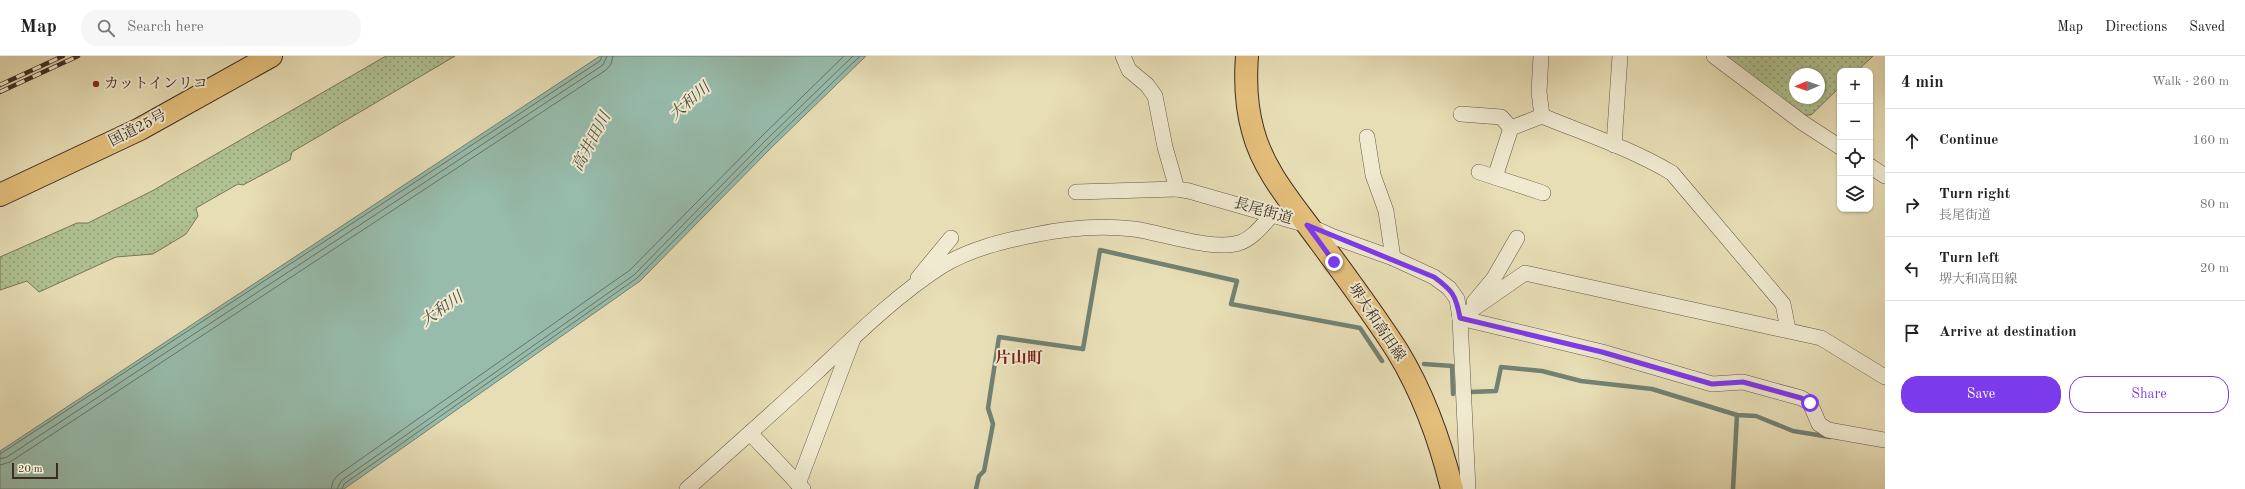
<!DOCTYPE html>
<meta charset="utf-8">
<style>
:root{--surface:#fff;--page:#f6f6f6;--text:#222;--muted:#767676;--line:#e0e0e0;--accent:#7c3aed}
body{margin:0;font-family:"Old Standard TT","Noto Serif JP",serif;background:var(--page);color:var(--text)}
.controls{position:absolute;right:12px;top:12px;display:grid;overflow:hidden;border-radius:8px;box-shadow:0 1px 3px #0004}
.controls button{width:36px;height:36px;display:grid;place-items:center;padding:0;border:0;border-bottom:1px solid var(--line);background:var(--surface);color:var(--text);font:20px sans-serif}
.compass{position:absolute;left:1789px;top:12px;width:36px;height:36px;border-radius:50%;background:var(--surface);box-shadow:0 1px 3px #0004;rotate:268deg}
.scale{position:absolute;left:12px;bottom:10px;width:46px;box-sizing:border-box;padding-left:4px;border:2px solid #3b2c21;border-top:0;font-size:11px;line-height:14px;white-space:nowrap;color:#3b2c21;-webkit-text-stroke:3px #f0ead0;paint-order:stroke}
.stop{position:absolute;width:12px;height:12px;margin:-9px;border:3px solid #7c3aed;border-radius:50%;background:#fff}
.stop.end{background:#7c3aed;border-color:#fff;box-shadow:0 1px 4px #0008}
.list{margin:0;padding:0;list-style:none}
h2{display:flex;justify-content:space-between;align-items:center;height:52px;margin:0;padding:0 16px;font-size:17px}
h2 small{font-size:13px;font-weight:400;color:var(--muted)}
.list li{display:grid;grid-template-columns:26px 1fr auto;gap:12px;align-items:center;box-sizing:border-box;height:64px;padding:0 16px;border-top:1px solid var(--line)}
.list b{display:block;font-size:15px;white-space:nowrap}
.list p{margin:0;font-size:13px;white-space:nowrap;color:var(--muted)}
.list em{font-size:13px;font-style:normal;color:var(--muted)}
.actions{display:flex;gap:8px;padding:12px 16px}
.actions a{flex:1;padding:9px 0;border:1px solid var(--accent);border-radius:16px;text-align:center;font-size:14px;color:var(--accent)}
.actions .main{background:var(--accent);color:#fff}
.icon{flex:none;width:22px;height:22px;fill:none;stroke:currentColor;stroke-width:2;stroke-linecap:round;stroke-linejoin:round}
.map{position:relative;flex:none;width:1885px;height:433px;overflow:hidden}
header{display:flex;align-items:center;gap:24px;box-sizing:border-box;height:56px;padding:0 20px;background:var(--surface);border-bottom:1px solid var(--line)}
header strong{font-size:19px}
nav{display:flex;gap:22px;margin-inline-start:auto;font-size:14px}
.search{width:280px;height:36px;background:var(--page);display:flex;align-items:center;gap:10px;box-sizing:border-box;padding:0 14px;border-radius:16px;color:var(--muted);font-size:15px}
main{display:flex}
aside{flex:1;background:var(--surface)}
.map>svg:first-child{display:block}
.park{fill:url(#park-dots);stroke:#76775a;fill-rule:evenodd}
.water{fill:#97bcac;stroke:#728274}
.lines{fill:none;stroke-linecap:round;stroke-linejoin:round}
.shore{stroke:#697466;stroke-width:1}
.stream{stroke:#728274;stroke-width:4.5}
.minor-casing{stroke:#665846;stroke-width:16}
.primary-casing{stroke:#3b2c21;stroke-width:24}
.trunk-casing{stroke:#3b2c21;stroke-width:24}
.minor{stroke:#f0ead0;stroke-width:15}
.primary{stroke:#e4bf7b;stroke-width:22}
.trunk{stroke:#e4bf7b;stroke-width:22}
.rail-casing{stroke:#3b2c21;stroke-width:4.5}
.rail{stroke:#f0ead0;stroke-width:3;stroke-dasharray:9;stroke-linecap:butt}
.route{stroke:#7c3aed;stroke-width:5}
.poi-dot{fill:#8f2418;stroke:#f0ead0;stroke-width:1.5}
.labels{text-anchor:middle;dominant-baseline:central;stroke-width:4;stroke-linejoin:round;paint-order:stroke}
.poi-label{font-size:15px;fill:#3b2c21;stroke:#f0ead0;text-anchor:start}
.street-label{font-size:15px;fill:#3b2c21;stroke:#f0ead0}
.water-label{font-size:16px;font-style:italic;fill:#525044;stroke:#f0ead0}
.neighbourhood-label{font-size:16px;font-weight:bold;fill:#7a1f14;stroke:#f0ead0}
</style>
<header>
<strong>Map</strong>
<div class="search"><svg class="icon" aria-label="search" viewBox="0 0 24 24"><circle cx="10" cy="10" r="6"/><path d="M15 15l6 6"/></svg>Search here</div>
<nav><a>Map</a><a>Directions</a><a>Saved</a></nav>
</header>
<main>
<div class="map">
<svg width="1885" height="433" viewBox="0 0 1885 433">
<defs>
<pattern id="park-dots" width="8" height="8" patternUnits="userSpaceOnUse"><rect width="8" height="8" fill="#b0c292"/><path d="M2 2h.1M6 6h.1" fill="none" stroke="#909e77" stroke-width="1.8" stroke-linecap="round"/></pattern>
</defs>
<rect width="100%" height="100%" fill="#e8deb6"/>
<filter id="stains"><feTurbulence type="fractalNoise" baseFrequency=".005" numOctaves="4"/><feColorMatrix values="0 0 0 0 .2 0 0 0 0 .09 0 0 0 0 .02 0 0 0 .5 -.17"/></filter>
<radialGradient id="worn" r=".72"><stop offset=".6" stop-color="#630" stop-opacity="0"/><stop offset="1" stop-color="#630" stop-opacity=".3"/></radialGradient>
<g class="park">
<polygon points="386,0 455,0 292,96 290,104 243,129 238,128 196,152 198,160 186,178 153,198 116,201 39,236 27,225 0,234 0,201 77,167 88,167 152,135"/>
<path d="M1724 0H1873L1857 15H1840V31L1811 59H1804ZM1795 18H1819V42H1795Z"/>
</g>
<polygon class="water" points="600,0 866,0 772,91 640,225 344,433 0,433 0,395"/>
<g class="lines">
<g class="shore">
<polyline points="0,398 600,5 602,0"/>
<polyline points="0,403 7,401 603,9 607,0"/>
<polyline points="0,409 10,406 606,14 611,8 613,0"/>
<polyline points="331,433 333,425 338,419 630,214 761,81 844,0"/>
<polyline points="337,433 342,424 634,219 765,85 853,0"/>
<polyline points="342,433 344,428 637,222 769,88 860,0"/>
</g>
<g class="stream">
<polyline points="1424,308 1452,310 1453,338"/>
<polyline points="1470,336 1496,335 1501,311 1542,315 1581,325 1652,333 1737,359 1756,360 1793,375 1830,381"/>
<polyline points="976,433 979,420 984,415 993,368 988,352 999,281 1083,293 1100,194 1237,225 1231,248 1360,272 1382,305"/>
<polyline points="1733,433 1737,359"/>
</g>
<g class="minor-casing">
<g id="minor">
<polyline points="1123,0 1129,14 1147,29 1155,40 1165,91 1177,133 1189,135 1307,169 1334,181 1393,202 1434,221 1449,232 1457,243 1460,262 1468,433"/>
<polyline points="1541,0 1539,36 1542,60"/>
<polyline points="1714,0 1803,67 1840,91"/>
<path d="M1461 58 1501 61 1511 72 1542 60C1586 78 1632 93 1672 117L1783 248 1788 273"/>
<polyline points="1367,81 1373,119 1386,155 1393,202"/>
<polyline points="1614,89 1620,0"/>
<polyline points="1870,110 1885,120"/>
<polyline points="1479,116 1543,137"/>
<polyline points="1495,121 1511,72"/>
<polyline points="1076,136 1177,133"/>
<polyline points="918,222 951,182"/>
<polyline points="1474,246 1494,222 1517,182"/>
<polyline points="1460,262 1525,217 1821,282 1885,321"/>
<polyline points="1460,262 1602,296 1712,328 1743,326 1801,342 1810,347 1819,368 1828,374 1885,384"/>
<polyline points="750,377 803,433"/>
<polyline points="798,428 853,283"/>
<path d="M687 433C731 394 775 355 818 315 856 279 898 238 942 210 970 193 1003 185 1034 179 1066 172 1100 169 1134 173 1162 177 1212 195 1239 187 1254 182 1263 168 1273 158"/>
</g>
</g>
<g class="primary-casing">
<path id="primary" d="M1247 0C1245 26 1246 50 1253 75 1262 110 1286 140 1307 168 1338 210 1370 252 1398 296 1424 339 1440 384 1452 433"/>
</g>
<g class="trunk-casing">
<polyline id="trunk" points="0,139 140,73 271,0"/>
</g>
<use href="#minor" class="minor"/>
<use href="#primary" class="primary"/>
<use href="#trunk" class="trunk"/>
<g class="rail-casing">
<g id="rail">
<polyline points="0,29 63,0"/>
<polyline points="0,36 78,0"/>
</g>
</g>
<use href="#rail" class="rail"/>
</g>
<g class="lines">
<path class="route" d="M1334 206 1307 169 1434 221C1452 234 1456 239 1460 262L1602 296 1712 328 1743 326 1801 342 1810 347"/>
</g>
<circle class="poi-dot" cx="96" cy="28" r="4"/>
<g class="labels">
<g class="poi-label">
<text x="104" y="28">カットインリコ</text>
</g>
<g class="street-label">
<text transform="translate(138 73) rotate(-27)">国道25号</text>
<text transform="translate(1263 156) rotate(16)">長尾街道</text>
<text transform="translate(1376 267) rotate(56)">堺大和高田線</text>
</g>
<g class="water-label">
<text transform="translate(690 46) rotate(-41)">大和川</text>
<text transform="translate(592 86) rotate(-62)">高井田川</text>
<text transform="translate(442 254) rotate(-35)">大和川</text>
</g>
<g class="neighbourhood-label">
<text x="1019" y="303">片山町</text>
</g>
</g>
<rect width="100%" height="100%" filter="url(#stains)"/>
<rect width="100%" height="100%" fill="url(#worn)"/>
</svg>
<div class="controls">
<button>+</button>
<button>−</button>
<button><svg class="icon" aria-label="locate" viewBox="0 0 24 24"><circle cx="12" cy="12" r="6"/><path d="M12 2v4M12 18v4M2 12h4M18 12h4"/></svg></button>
<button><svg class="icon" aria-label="layers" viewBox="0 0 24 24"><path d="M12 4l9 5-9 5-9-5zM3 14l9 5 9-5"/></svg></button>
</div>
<svg class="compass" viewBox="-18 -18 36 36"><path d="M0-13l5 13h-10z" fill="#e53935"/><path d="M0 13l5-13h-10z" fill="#767676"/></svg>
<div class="scale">20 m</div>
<div class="stop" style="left:1810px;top:347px"></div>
<div class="stop end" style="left:1334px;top:206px"></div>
</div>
<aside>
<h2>4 min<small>Walk · 260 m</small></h2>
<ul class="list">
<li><svg class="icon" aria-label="ahead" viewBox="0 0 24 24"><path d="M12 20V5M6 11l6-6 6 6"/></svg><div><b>Continue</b></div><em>160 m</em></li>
<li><svg class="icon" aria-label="right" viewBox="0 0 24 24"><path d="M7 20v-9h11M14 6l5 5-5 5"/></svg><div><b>Turn right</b><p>長尾街道</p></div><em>80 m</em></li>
<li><svg class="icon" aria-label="left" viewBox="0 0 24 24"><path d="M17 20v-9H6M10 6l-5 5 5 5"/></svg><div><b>Turn left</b><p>堺大和高田線</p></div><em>20 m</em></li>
<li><svg class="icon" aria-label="arrive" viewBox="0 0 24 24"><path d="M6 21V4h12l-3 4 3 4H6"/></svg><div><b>Arrive at destination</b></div></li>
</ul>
<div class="actions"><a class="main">Save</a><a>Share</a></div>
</aside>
</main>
